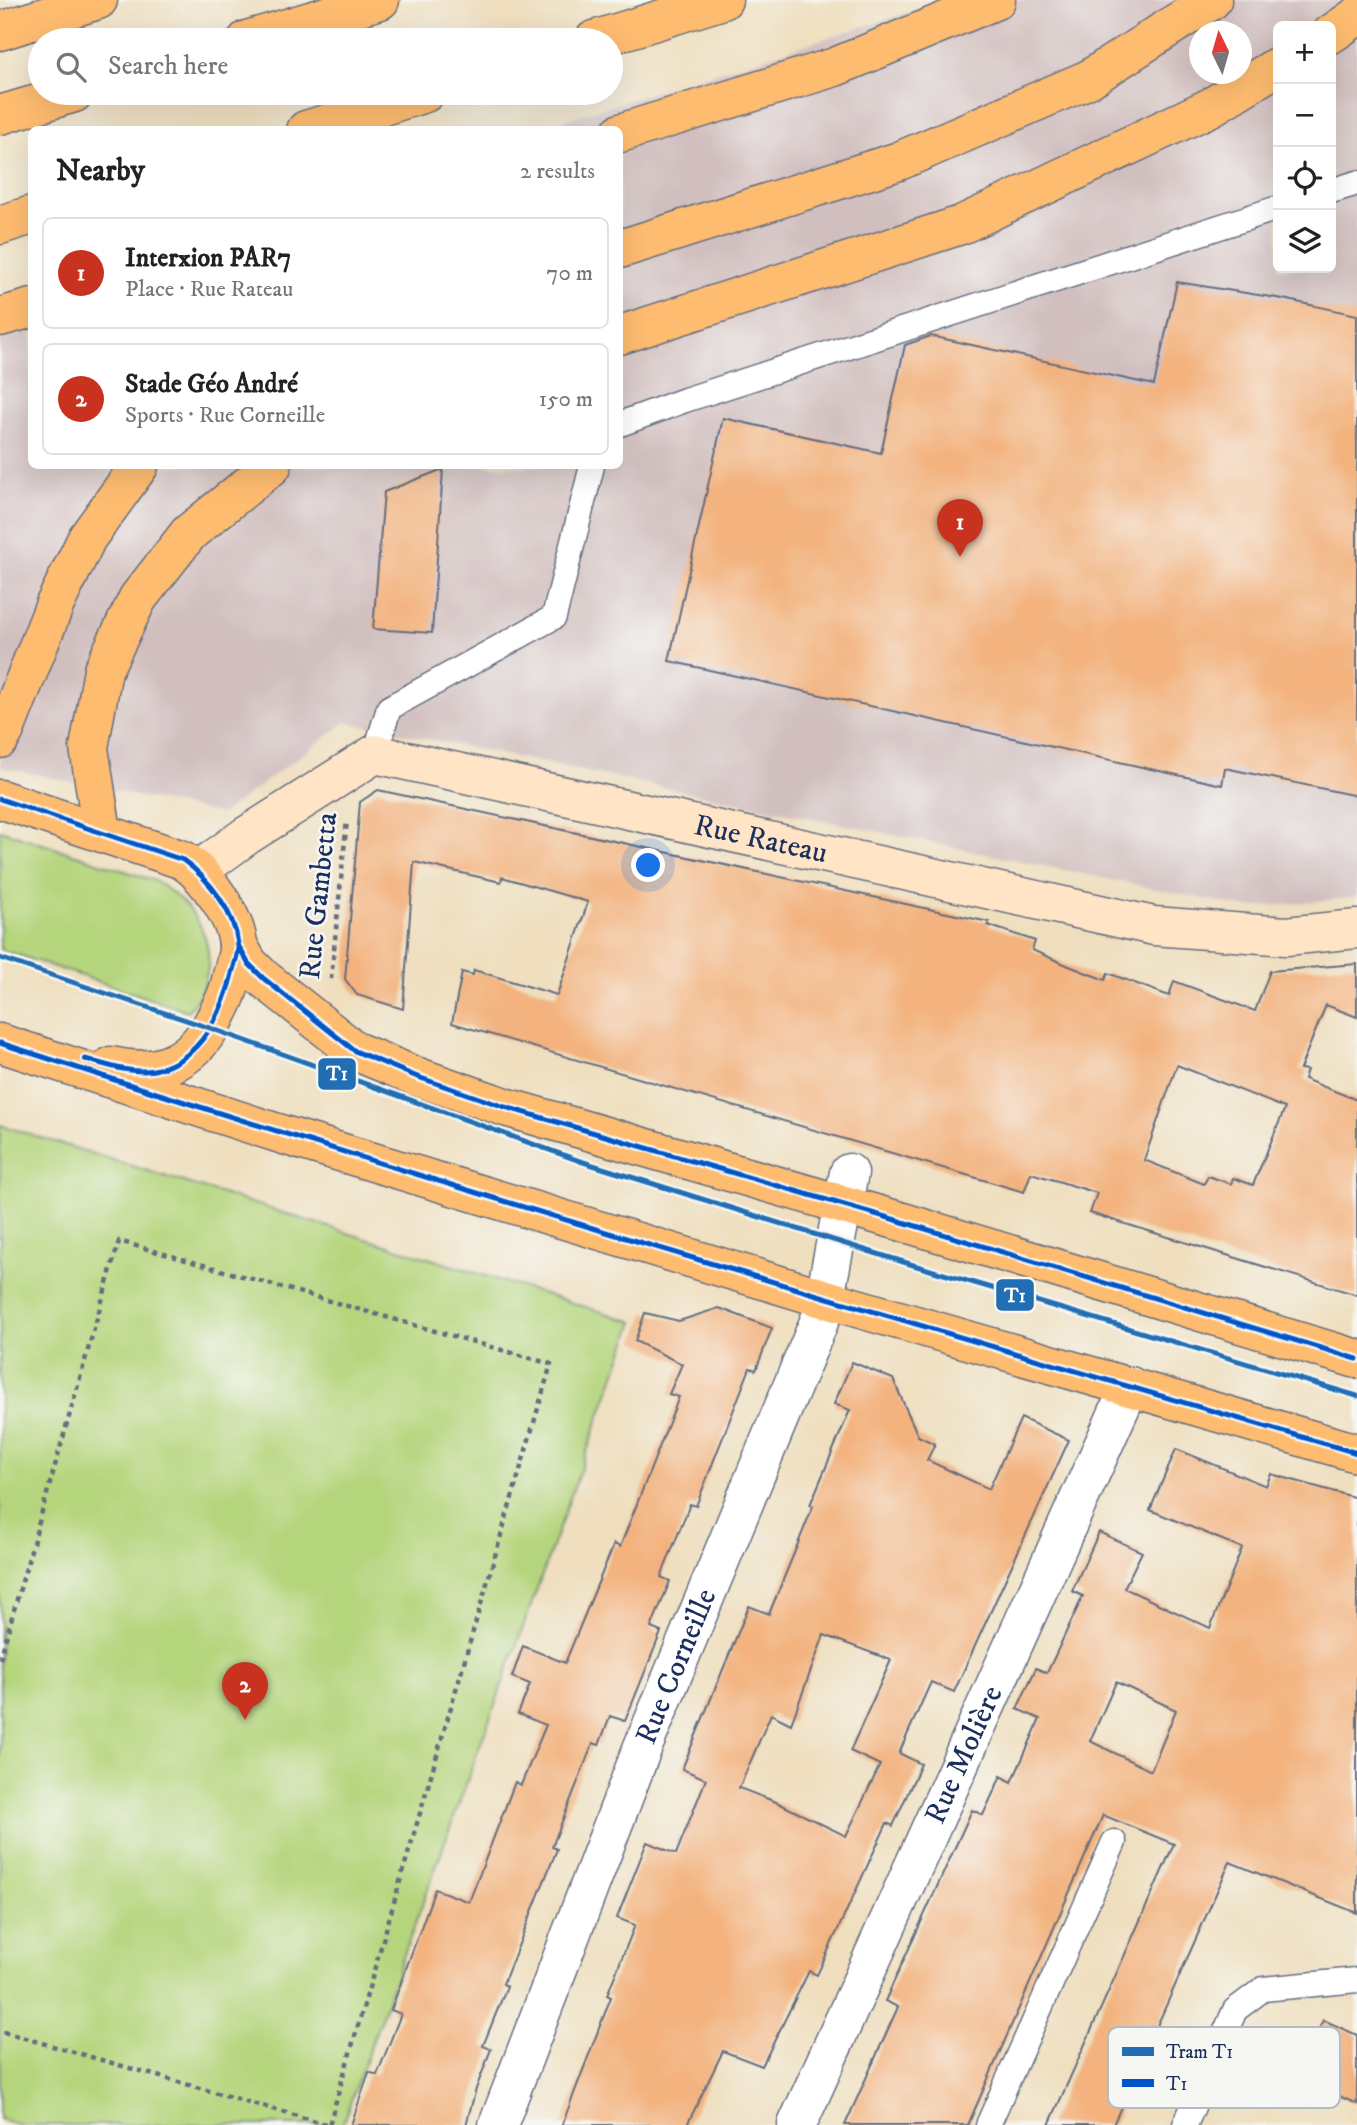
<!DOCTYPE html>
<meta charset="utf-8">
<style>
:root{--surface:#fff;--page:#f2f2f2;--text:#222;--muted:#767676;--line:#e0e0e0;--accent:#c8321e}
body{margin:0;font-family:"IM FELL DW Pica",serif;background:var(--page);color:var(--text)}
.controls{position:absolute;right:21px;top:21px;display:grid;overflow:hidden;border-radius:10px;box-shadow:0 7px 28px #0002}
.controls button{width:63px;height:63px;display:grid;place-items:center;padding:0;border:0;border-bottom:2px solid var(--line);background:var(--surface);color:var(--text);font:35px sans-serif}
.compass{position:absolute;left:1189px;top:21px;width:63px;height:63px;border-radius:50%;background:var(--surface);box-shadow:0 7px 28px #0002;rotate:355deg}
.you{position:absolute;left:649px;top:866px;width:24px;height:24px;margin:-18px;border:5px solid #fff;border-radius:50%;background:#1a73e8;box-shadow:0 0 0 10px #1a73e833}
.badge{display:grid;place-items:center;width:46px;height:46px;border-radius:50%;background:var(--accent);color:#fff;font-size:23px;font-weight:700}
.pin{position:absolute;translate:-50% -58px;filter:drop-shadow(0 2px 4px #0008)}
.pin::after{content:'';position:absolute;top:37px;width:24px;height:21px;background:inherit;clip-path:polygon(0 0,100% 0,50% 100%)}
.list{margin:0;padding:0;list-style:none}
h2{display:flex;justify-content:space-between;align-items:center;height:91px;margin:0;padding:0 28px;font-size:30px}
h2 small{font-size:23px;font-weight:400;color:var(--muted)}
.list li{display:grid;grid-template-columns:46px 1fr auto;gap:21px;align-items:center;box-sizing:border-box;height:112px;margin:0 14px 14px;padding:0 14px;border:2px solid var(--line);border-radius:10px}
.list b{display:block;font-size:26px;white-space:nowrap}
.list p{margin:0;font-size:23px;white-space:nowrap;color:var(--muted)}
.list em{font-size:23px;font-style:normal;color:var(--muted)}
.icon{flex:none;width:38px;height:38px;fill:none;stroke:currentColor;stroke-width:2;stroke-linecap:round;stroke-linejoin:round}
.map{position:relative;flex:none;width:1357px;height:2125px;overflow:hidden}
.search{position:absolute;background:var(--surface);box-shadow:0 7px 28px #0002;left:28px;top:28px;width:595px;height:77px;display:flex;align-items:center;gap:18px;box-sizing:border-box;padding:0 24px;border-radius:38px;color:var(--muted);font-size:26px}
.panel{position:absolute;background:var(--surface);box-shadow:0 7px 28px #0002;left:28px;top:126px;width:595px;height:343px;border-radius:10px}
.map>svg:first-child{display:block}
.industrial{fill:#d1bfbf;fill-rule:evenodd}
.green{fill:#b5d57d;stroke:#68826e;stroke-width:2}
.building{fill:#f3b27e;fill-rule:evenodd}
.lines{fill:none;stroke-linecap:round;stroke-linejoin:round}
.lane-casing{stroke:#656d80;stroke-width:27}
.street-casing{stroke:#656d80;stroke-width:41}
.secondary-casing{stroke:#656d80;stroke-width:41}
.primary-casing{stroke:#656d80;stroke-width:41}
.highway-casing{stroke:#656d80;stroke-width:41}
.path{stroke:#656d80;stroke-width:4.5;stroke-dasharray:5 5;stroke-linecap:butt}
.lane{stroke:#fff;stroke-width:24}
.street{stroke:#fff;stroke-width:38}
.secondary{stroke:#ffe4c6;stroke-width:38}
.primary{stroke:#febc70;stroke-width:38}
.highway{stroke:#febc70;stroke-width:38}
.bus-1-casing{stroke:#f6f6f2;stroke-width:10}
.bus-1{stroke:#0055c8;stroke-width:5}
.tram-1-casing{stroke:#f6f6f2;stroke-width:10}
.tram-1{stroke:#216eb4;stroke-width:5}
.labels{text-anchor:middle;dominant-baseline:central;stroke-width:5;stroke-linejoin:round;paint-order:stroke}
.street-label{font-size:30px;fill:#1b2f5e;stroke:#f6f6f2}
.key{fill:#f6f6f2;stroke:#b4bac6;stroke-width:2}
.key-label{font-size:19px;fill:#1b2f5e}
.line-badge{stroke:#f6f6f2;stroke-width:2.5}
.badge-label{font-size:19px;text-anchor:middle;font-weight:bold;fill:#fff}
</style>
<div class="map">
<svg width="1357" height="2125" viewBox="0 0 1357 2125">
<rect width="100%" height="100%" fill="#f6f6f2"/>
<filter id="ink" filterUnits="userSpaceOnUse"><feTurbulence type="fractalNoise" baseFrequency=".0143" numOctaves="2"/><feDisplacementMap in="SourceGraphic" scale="14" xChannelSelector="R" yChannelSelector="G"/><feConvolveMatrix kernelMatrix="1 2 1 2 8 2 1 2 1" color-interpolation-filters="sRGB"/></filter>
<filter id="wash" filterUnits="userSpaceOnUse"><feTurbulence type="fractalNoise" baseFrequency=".00686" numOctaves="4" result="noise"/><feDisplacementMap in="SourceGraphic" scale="28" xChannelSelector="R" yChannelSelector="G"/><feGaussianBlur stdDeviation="1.57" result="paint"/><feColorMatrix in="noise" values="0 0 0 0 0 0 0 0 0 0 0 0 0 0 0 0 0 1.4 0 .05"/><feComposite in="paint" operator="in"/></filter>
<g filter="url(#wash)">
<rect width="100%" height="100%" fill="#efdfbf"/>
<path class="industrial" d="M948 0H1357V897L1248 908 346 722 222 814 0 767V298L31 288 32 466H620V130L536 129ZM1278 26H1331V268H1278ZM1200 32H1242V74H1200Z"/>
<g class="green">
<path d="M0 830 155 881C205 911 228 961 188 1011L0 949Z"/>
<polygon points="0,1125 634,1322 342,2125 20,2125 0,2119"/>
</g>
<g id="blocks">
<g class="building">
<polygon points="1177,282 1283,299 1357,315 1357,796 1225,768 1222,785 669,661 723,418 881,453 905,345 931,336 1154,385"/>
<polygon points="443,469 432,633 373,629 384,492"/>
<path d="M378 790 989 922 988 925 1035 941 1032 950 1069 966 1105 980 1108 973 1169 996 1174 981 1255 1011 1270 971 1357 964V1017L1326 1005 1300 1069 1307 1070 1304 1079 1357 1100V1295L1090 1213 1097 1193 1031 1173 1024 1192 452 1023 462 972 473 975 474 970 557 995 588 902 502 877 501 882 414 862 403 1009 357 995 345 979 360 802ZM1177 1065 1285 1108 1253 1185 1233 1178 1231 1184 1208 1176 1204 1184 1144 1160Z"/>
<polygon points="719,1308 772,1328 756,1370 750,1368 696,1506 690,1504 661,1577 670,1581 651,1628 661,1632 625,1721 610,1716 599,1745 593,1743 552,1847 557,1849 503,1984 507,1986 483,2046 491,2049 476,2089 466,2125 351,2125 369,2072 377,2075 401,2014 391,2010 435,1889 469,1902 515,1782 521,1785 546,1725 518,1714 530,1684 512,1677 523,1646 565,1663 614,1544 620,1547 679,1397 669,1394 682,1364 635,1341 645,1313 679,1321"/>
<path d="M852 1362 893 1379 918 1436 935 1444 927 1460 989 1489 1021 1418 1069 1440 954 1692 931 1682 899 1753 921 1764 893 1826 887 1823 817 1975 809 1971 762 2066 723 2051 687 2125H562L611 1997 607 1995 635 1925 617 1918 647 1842 676 1854 706 1779 682 1769 749 1606 769 1614 795 1551 813 1506 810 1505 850 1410 834 1404ZM824 1635 891 1660 850 1751 880 1765 846 1836 776 1802 739 1788 771 1714 791 1724Z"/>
<path d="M1176 1449 1266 1486 1271 1474 1357 1498V1913L1230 1862 1113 2125H1049L1174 1844 1103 1815 968 2125H845L898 2007 885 2001 972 1810 983 1815 1001 1776 1012 1782 1040 1719 1017 1709 1036 1668 1047 1673 1083 1596 1072 1591 1099 1532 1142 1552 1124 1588 1210 1628 1242 1548 1150 1510ZM1116 1682 1176 1710 1151 1771 1090 1741Z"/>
<polygon points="1323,2020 1357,2035 1357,2104 1298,2078"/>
</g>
</g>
</g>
<g filter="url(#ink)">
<use href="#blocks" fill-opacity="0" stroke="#656d80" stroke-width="2"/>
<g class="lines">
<g class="lane-casing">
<g id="lane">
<polyline points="1331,191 1357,183"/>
<polyline points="620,424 685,400 1278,208"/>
<polyline points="375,754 389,708 554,617 592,466"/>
<polyline points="988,2125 1114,1842"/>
<polyline points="1185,2125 1235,2010 1263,1989 1357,1980"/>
</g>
</g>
<g class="street-casing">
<g id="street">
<path id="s1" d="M498 2125 642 1749 821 1317 849 1173"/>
<path id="s2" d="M797 2125 1130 1386"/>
</g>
</g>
<g class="secondary-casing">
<g id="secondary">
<path id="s3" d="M199 870 246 836 375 754 1154 926 1286 936 1357 929"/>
</g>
</g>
<g class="primary-casing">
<g id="primary">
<path d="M0 799 183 860C206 875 235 916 238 944 239 953 234 966 232 976 229 993 222 1005 214 1021 191 1063 158 1077 111 1066"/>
<polyline points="238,945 248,963 263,978 355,1051 415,1076 505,1107 896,1220 1357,1359"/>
<polyline points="0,1043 287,1136 826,1299 1357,1453"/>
</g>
</g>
<g class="highway-casing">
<g id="highway">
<polyline points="0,31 98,0"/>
<polyline points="1331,34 1357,16"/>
<polyline points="247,40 380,0"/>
<polyline points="594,40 723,0"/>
<polyline points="0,115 74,93"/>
<polyline points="306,130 425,93"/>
<polyline points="620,133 835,67 996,0"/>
<polyline points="0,225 32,215"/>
<polyline points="620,249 899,161 1089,79 1212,0"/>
<polyline points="0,317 32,308"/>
<polyline points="620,335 961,225 1211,107 1278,66"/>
<polyline points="0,739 5,730 55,604 87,538 139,466"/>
<polyline points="102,832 89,748 103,670 138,598 189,533 272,466"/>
</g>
</g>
<g class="path">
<polyline points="331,979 347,820"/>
<polyline points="0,1659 119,1241 551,1364 329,2125 0,2031"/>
</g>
<use href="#lane" class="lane"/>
<use href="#street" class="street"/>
<use href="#secondary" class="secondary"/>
<use href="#primary" class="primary"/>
<use href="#highway" class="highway"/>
<g class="bus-1-casing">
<g id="bus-1">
<path d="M0 799 183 860C209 879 234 911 238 944 239 953 235 962 233 970 223 1012 201 1061 154 1070 131 1074 107 1065 85 1059"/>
<polyline points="238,945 248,963 263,978 355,1051 415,1076 505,1107 896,1220 1357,1359"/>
<path d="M0 1043C450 1189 903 1321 1357 1453"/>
</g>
</g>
<use href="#bus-1" class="bus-1"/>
<g class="tram-1-casing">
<polyline id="tram-1" points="0,958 210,1028 580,1161 910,1264 1357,1396"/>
</g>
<use href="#tram-1" class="tram-1"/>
</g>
</g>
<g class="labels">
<g class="street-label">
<text stroke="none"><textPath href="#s3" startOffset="606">Rue Rateau</textPath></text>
<text transform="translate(319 896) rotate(-84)">Rue Gambetta</text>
<text stroke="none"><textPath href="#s1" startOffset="492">Rue Corneille</textPath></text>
<text stroke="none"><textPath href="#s2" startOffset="406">Rue Molière</textPath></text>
</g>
</g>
<rect x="1108" y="2027" width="232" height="81" rx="10" class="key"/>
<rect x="1122" y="2047" width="32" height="9" fill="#216eb4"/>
<rect x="1122" y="2079" width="32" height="8" fill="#0055c8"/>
<g class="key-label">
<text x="1166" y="2058">Tram T1</text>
<text x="1166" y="2090">T1</text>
</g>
<g class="line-badge">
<rect x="317" y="1057" width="40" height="34" rx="7" fill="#216eb4"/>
<rect x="995" y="1278" width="40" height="34" rx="7" fill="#216eb4"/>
</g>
<g class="badge-label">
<text x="337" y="1080">T1</text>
<text x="1015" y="1302">T1</text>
</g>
</svg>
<div class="controls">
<button>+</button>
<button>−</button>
<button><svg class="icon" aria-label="locate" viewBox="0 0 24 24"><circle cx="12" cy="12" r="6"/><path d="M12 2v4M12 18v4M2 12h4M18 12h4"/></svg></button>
<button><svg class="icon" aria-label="layers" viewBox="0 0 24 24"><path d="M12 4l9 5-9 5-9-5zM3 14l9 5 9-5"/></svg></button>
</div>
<svg class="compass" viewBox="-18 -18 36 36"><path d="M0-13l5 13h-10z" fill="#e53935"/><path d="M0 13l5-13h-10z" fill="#767676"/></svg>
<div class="you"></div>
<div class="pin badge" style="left:960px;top:557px">1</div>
<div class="pin badge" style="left:245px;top:1720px">2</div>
<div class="search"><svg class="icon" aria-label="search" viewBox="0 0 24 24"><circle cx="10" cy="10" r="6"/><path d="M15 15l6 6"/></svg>Search here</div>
<section class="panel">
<h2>Nearby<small>2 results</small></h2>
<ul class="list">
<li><span class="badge">1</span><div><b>Interxion PAR7</b><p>Place · Rue Rateau</p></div><em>70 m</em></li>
<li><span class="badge">2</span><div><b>Stade Géo André</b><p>Sports · Rue Corneille</p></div><em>150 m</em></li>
</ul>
</section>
</div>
